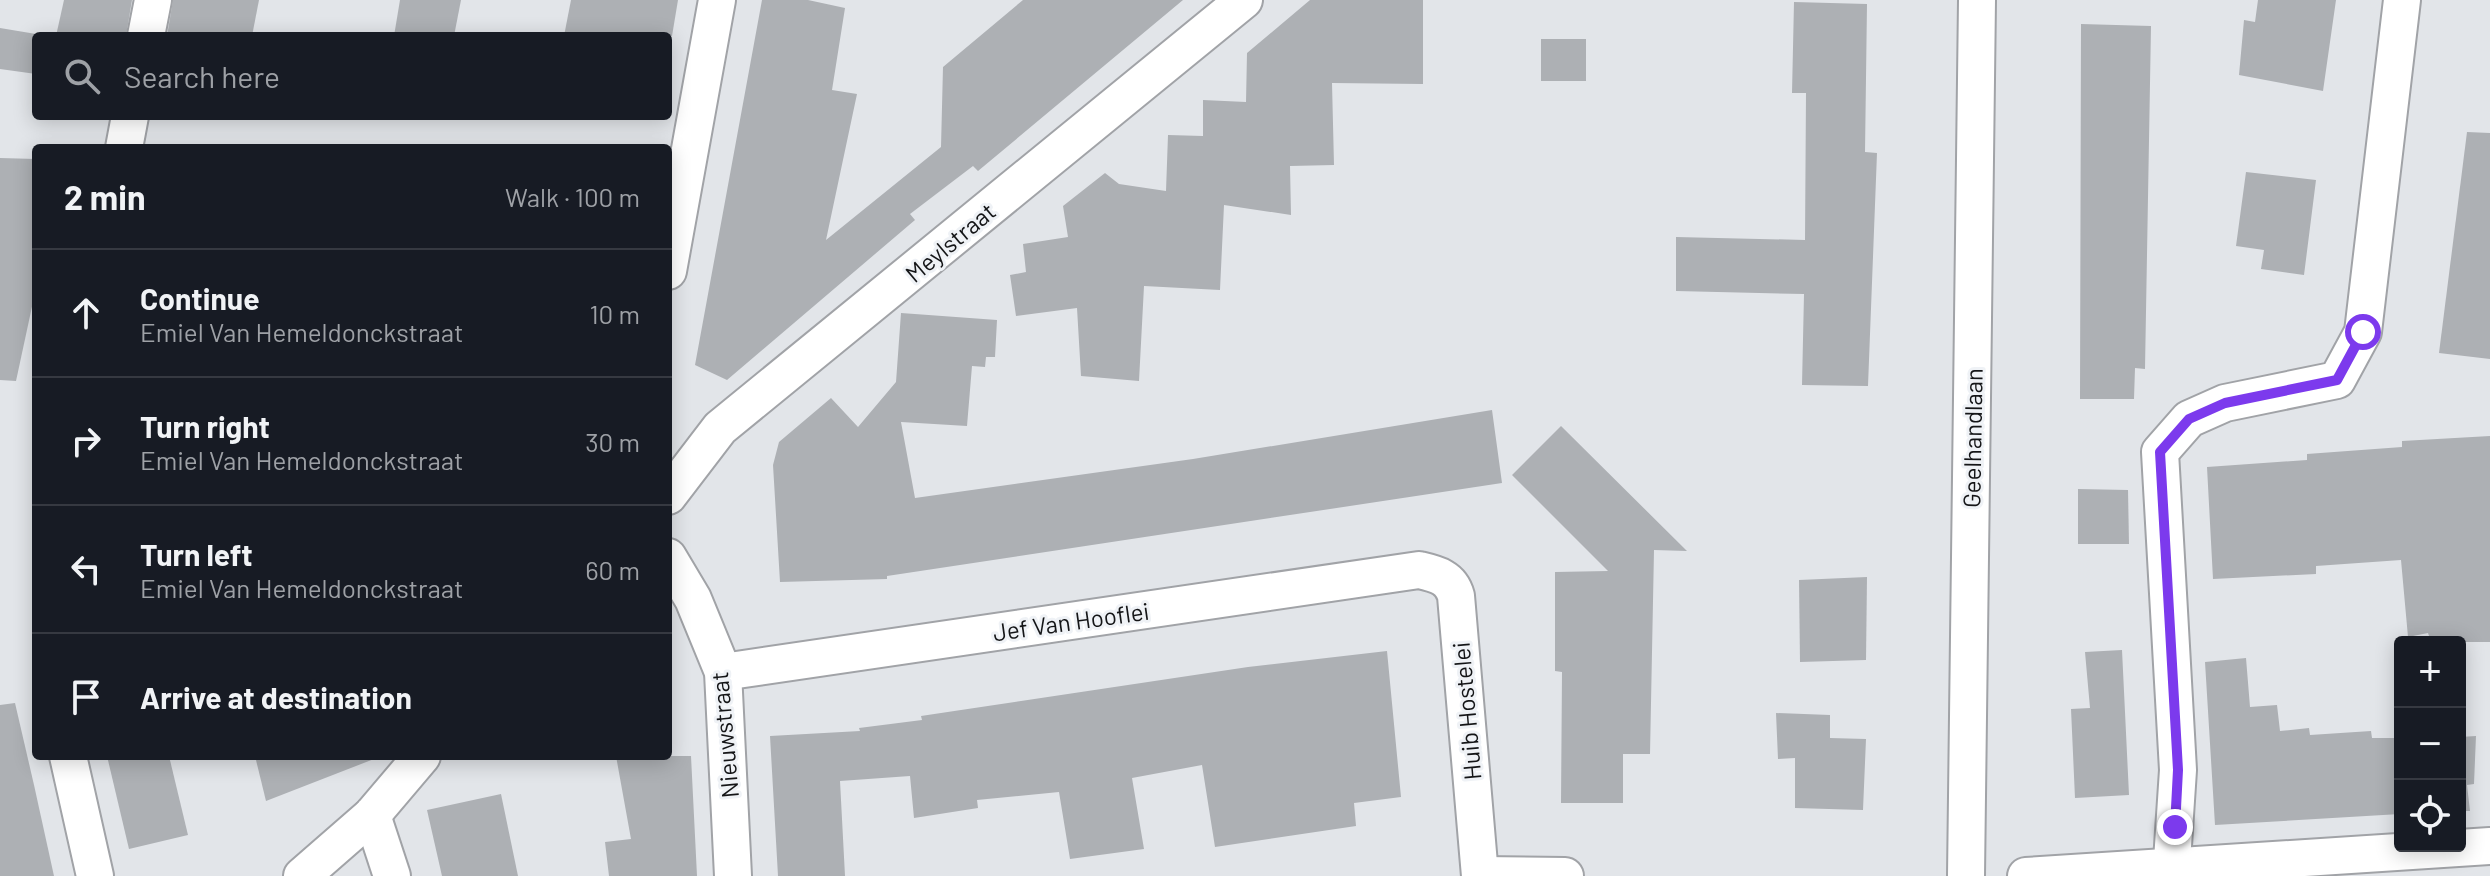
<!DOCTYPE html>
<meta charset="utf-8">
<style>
:root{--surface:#171b24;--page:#20242c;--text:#f1f3f6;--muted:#9ea1a6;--line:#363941}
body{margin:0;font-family:Barlow,sans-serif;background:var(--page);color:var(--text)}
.controls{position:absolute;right:24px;bottom:24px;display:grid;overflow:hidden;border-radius:8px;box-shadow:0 4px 20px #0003}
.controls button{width:72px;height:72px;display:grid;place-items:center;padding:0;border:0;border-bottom:2px solid var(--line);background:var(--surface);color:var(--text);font:40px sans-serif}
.stop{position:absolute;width:24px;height:24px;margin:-18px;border:6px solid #7c3aed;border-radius:50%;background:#fff}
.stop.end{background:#7c3aed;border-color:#fff;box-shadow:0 2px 8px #0008}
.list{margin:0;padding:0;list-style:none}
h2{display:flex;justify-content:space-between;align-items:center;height:104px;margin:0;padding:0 32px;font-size:34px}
h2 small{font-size:26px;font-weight:400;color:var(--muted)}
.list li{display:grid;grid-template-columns:52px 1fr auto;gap:24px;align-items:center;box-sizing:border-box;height:128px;padding:0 32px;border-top:2px solid var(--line)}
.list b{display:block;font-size:30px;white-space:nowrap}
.list p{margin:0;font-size:26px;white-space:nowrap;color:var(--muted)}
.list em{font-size:26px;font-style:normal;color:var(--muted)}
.icon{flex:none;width:44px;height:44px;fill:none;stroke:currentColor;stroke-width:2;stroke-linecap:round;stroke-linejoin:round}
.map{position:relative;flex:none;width:2490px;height:876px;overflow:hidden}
.search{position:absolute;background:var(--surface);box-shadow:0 4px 20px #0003;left:32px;top:32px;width:640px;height:88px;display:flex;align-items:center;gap:20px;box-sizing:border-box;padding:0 28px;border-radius:8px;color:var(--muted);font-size:30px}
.panel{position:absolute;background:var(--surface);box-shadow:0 4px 20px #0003;left:32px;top:144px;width:640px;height:616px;border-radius:8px}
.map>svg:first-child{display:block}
.building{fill:#adb0b4}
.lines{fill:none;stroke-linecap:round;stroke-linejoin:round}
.minor-casing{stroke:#a1a3a7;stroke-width:40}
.minor{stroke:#fff;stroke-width:36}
.route{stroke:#7c3aed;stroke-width:10}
.labels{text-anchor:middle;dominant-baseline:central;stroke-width:6;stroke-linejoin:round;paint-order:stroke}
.street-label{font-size:24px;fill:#141517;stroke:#eff2f6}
</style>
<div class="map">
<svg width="2490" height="876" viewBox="0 0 2490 876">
<rect width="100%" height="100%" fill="#e2e5e9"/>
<g class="building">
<polygon points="64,0 132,0 126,36 56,36"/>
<polygon points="173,0 259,0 252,36 167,36"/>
<polygon points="400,0 461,0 454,36 394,36"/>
<polygon points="571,0 678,0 672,36 564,36"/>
<polygon points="762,0 808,0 845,8 832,90 857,94 826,240 941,147 943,67 1023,0 1183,0 978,171 973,166 910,214 915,220 727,380 695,365"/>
<polygon points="1310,0 1423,0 1423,84 1332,83 1334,165 1290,166 1291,215 1224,205 1220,290 1144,286 1139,381 1081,376 1077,308 1016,316 1010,275 1026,272 1023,244 1068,237 1063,206 1105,173 1119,184 1166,191 1168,135 1203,136 1203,100 1246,102 1247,53"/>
<polygon points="2258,0 2336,0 2323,91 2239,75 2244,20 2255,22"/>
<polygon points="1794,2 1867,4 1865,152 1877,153 1868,386 1802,385 1804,294 1676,291 1676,237 1805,240 1806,93 1792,93"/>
<polygon points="2081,24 2151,26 2145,369 2135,368 2134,399 2080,399"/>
<polygon points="0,28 36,34 36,74 0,69"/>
<rect x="1541" y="39" width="45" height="42"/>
<polygon points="2467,132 2490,133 2490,359 2439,353"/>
<polygon points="0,158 36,159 36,288 16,381 0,380"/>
<polygon points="2246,172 2316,180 2304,275 2261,269 2264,250 2236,246"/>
<polygon points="901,313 997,320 995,357 986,357 985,367 972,366 967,426 901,422 915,498 1193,459 1492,410 1502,483 887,576 887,579 780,582 773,465 779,442 831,398 858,427 896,382"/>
<polygon points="1561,426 1687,551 1654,550 1650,754 1623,754 1623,803 1561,803 1562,672 1555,671 1555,572 1608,571 1512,475"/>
<polygon points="2490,436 2490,642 2431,642 2428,633 2408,637 2401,560 2316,566 2316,574 2213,579 2207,467 2307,460 2307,454 2402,447 2402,441"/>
<polygon points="2078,489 2128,490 2129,544 2078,544"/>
<polygon points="1867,577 1866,660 1800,662 1799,580"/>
<polygon points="2122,650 2129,795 2075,798 2071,709 2090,708 2085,652"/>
<polygon points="1387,651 1401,797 1354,803 1356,826 1215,847 1202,765 1132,778 1144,849 1070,859 1059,792 977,800 978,808 914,818 910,776 840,781 845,876 778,876 770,736 860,731 859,728 922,720 921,716 961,710 1248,667"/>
<polygon points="2246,658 2250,707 2277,705 2280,731 2309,728 2310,735 2371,731 2372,738 2400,738 2400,814 2215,825 2205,662"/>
<polygon points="15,703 34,785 54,876 0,876 0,705"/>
<polygon points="1776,713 1830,715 1830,738 1866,739 1863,810 1795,808 1795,758 1778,759"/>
<polygon points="2476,736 2474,784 2467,785 2470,811 2460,811 2460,737"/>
<polygon points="107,756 169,756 188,835 129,849"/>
<polygon points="255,756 373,756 374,759 266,801"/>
<polygon points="616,756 691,756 697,876 609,876 605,842 631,839"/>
<polygon points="501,794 518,876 442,876 427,810"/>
</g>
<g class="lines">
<g class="minor-casing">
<g id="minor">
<polyline points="146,36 153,0"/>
<polyline points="124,148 130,116"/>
<polyline points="668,271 717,0"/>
<polyline points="668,496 720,428 1244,0"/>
<polyline points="668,557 693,599 723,672 733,876"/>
<path d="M723 672 1419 570C1436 574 1451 577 1456 596L1480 876"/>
<polyline points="68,756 95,876"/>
<polyline points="372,815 392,876"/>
<polyline points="1480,875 1565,876"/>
<polyline points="302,876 372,815 422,756"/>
<polyline points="1966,876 1977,0"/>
<polyline points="2026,876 2490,846"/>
<polyline points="2171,876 2178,770 2160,452 2189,419 2225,403 2337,380 2363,332 2402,0"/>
</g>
</g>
<use href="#minor" class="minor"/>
</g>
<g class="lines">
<polyline class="route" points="2175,827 2178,770 2160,452 2189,419 2225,403 2337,380 2363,332"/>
</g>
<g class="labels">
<g class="street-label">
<text transform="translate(950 242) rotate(-40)">Meylstraat</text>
<text transform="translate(1972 438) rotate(-89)">Geelhandlaan</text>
<text transform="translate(1071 621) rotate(-8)">Jef Van Hooflei</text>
<text transform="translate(1466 711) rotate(-95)">Huib Hostelei</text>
<text transform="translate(724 735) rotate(-95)">Nieuwstraat</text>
</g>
</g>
</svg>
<div class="controls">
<button>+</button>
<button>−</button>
<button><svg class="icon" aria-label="locate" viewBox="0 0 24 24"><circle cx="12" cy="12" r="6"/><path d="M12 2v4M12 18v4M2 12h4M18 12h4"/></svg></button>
</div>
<div class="stop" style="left:2363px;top:332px"></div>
<div class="stop end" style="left:2175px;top:827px"></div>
<div class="search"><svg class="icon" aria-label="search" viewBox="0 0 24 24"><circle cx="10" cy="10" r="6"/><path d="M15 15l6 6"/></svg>Search here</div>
<section class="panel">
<h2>2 min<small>Walk · 100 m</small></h2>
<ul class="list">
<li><svg class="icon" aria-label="ahead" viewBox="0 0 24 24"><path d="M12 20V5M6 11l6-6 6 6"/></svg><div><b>Continue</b><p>Emiel Van Hemeldonckstraat</p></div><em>10 m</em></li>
<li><svg class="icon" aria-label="right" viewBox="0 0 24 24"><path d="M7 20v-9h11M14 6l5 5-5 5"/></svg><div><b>Turn right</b><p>Emiel Van Hemeldonckstraat</p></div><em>30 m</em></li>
<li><svg class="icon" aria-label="left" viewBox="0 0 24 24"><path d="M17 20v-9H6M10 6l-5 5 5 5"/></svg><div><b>Turn left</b><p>Emiel Van Hemeldonckstraat</p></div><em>60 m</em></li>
<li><svg class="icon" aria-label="arrive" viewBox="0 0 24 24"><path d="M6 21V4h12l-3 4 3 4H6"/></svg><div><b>Arrive at destination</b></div></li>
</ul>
</section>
</div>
